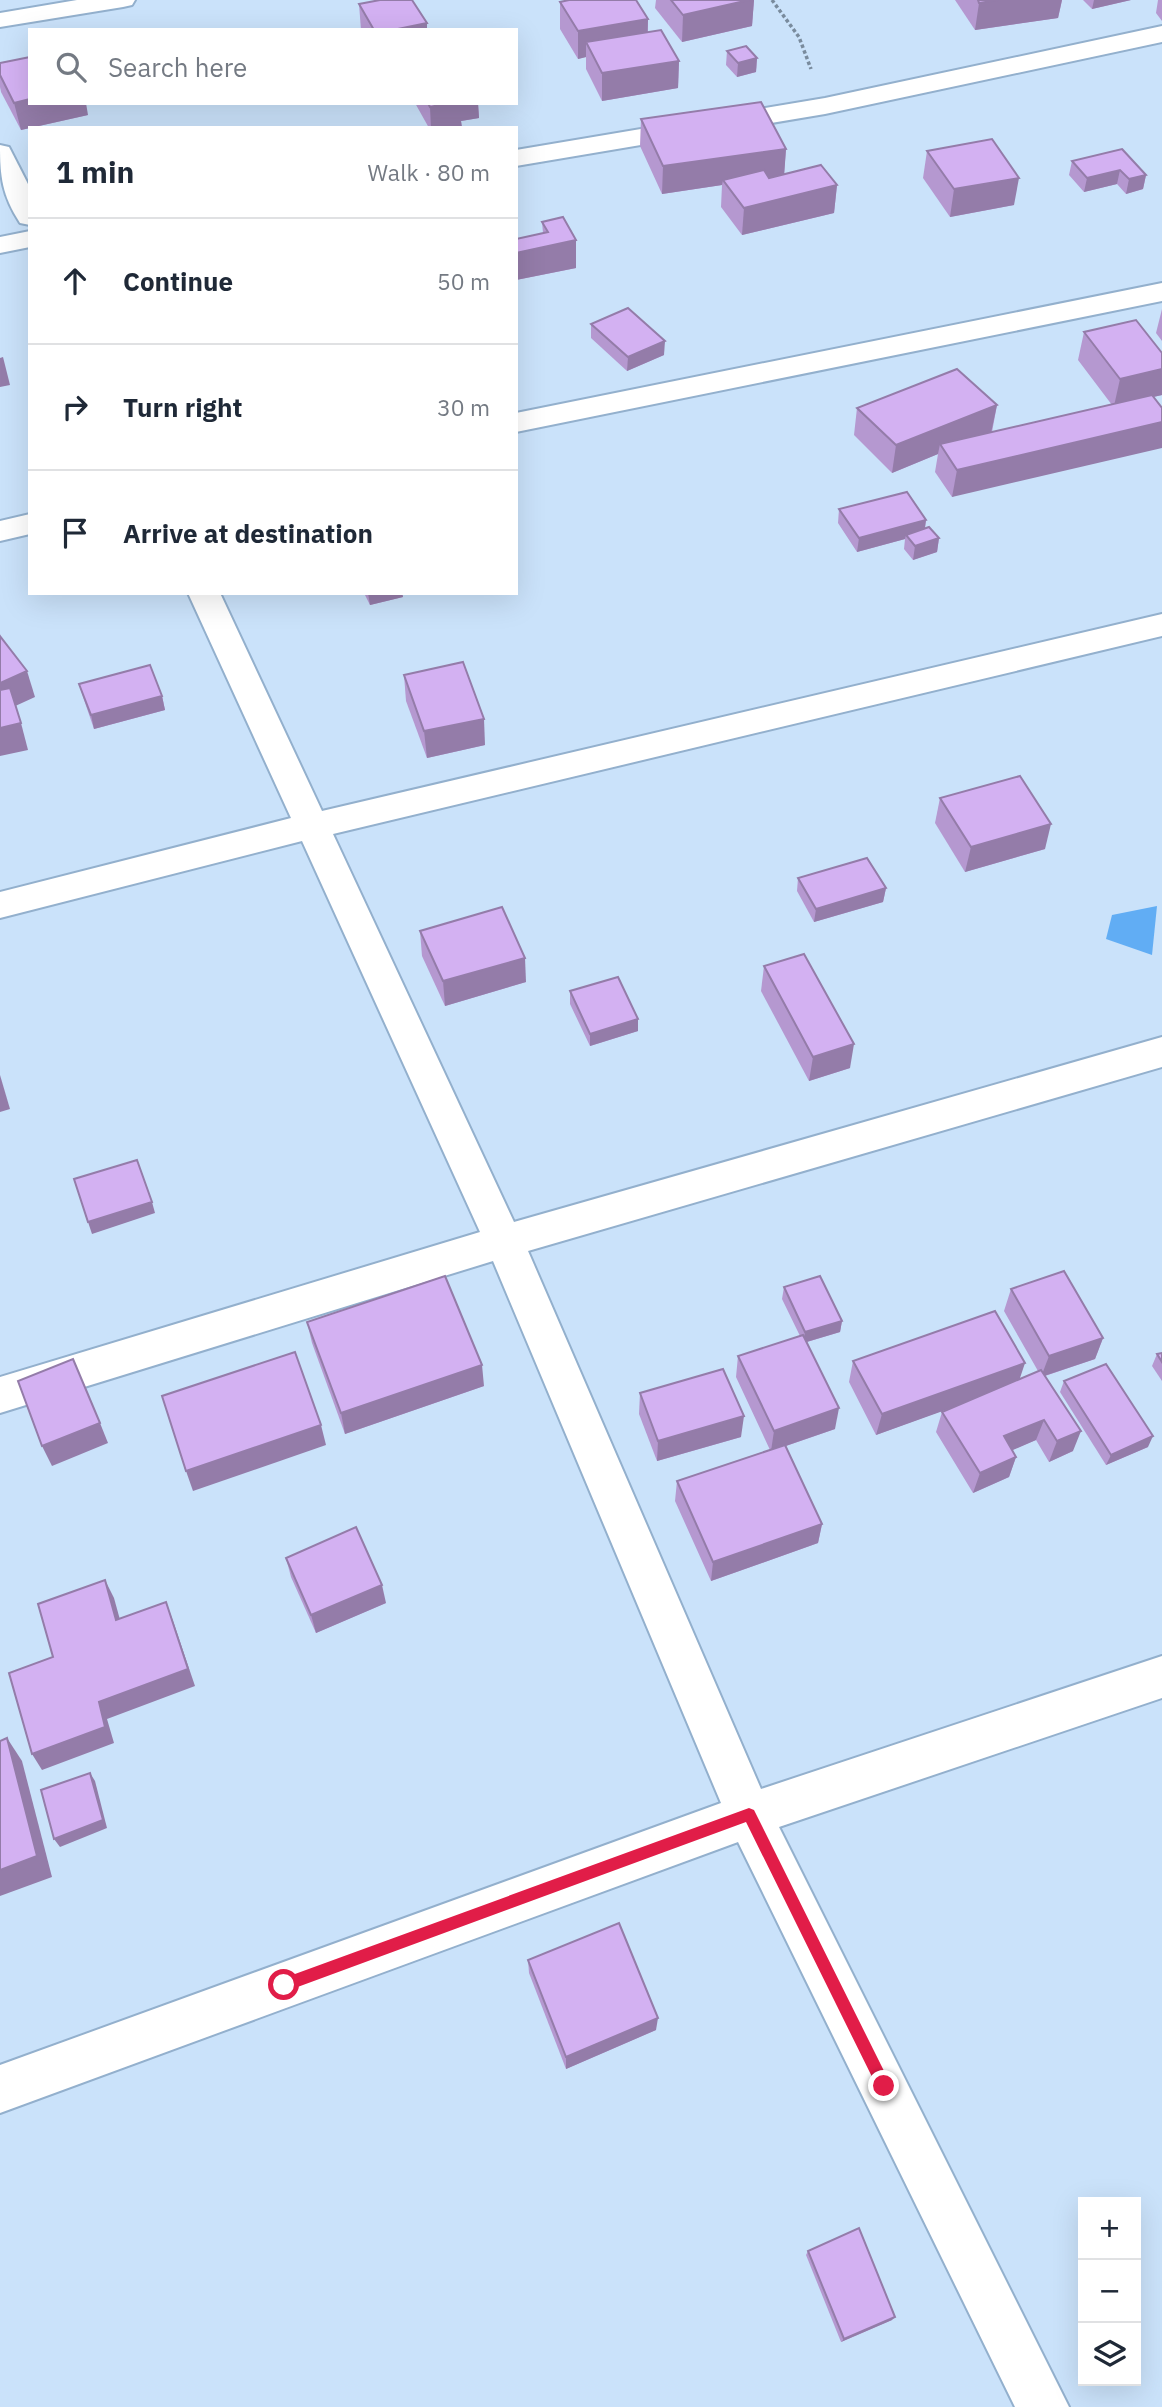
<!DOCTYPE html>
<meta charset="utf-8">
<style>
:root{--surface:#fff;--page:#f2f2f3;--text:#1f2937;--muted:#747a83;--line:#e0e1e3}
body{margin:0;font-family:"IBM Plex Sans",sans-serif;background:var(--page);color:var(--text)}
.controls{position:absolute;right:21px;bottom:21px;display:grid;overflow:hidden;border-radius:0px;box-shadow:0 7px 28px #0002}
.controls button{width:63px;height:63px;display:grid;place-items:center;padding:0;border:0;border-bottom:2px solid var(--line);background:var(--surface);color:var(--text);font:35px sans-serif}
.stop{position:absolute;width:21px;height:21px;margin:-16px;border:5px solid #e11d48;border-radius:50%;background:#fff}
.stop.end{background:#e11d48;border-color:#fff;box-shadow:0 2px 7px #0008}
.list{margin:0;padding:0;list-style:none}
h2{display:flex;justify-content:space-between;align-items:center;height:91px;margin:0;padding:0 28px;font-size:30px}
h2 small{font-size:23px;font-weight:400;color:var(--muted)}
.list li{display:grid;grid-template-columns:46px 1fr auto;gap:21px;align-items:center;box-sizing:border-box;height:126px;padding:0 28px;border-top:2px solid var(--line)}
.list b{display:block;font-size:26px;white-space:nowrap}
.list em{font-size:23px;font-style:normal;color:var(--muted)}
.icon{flex:none;width:38px;height:38px;fill:none;stroke:currentColor;stroke-width:2;stroke-linecap:round;stroke-linejoin:round}
.map{position:relative;flex:none;width:1162px;height:2407px;overflow:hidden}
.search{position:absolute;background:var(--surface);box-shadow:0 7px 28px #0002;left:28px;top:28px;width:490px;height:77px;display:flex;align-items:center;gap:18px;box-sizing:border-box;padding:0 24px;border-radius:0px;color:var(--muted);font-size:26px}
.panel{position:absolute;background:var(--surface);box-shadow:0 7px 28px #0002;left:28px;top:126px;width:490px;height:469px;border-radius:0px}
.map>svg:first-child{display:block}
.water{fill:#61adf4}
.lines{fill:none;stroke-linecap:round;stroke-linejoin:round}
.minor-casing{stroke:#93b0cd;stroke-width:4}
.path{stroke:#798b9d;stroke-width:3.5;stroke-dasharray:3.5 2.5;stroke-linecap:butt}
.minor{fill:#fff;fill-rule:evenodd}
.wall{fill:#b598d0}
.shaded-wall{fill:#947ca9}
.building{fill:#d3b1f2;stroke:#947ca9;stroke-width:2}
.route{fill:#e11d48}
</style>
<div class="map">
<svg width="1162" height="2407" viewBox="0 0 1162 2407">
<rect width="100%" height="100%" fill="#cae2fa"/>
<polygon class="water" points="1157,906 1152,955 1106,939 1112,915"/>
<g class="lines">
<g class="minor-casing">
<g id="minor">
<polygon points="77,0 135,0 132,5 123,7 0,27 0,13"/>
<polygon points="1162,26 1162,42 825,114 516,166 516,150 825,98"/>
<path d="M0 145 9 147 30 188V225L20 223C2 195 0 177 0 145Z"/>
<polygon points="30,231 30,247 0,253 0,237"/>
<polygon points="1162,283 1162,301 516,432 516,413"/>
<polygon points="30,514 30,534 0,541 0,521"/>
<polygon points="188,593 220,593 322,811 1162,614 1162,636 333,834 514,1222 1162,1037 1162,1067 528,1251 761,1789 1162,1656 1162,1698 779,1827 1069,2407 1015,2407 738,1842 0,2113 0,2065 721,1803 493,1261 0,1413 0,1377 480,1232 302,841 0,918 0,892 291,818"/>
</g>
</g>
<polyline class="path" points="772,0 799,37 811,69"/>
<use href="#minor" class="minor"/>
</g>
<g class="wall">
<polygon points="656,0 754,0 752,26 682,42 655,8"/>
<polygon points="955,0 1062,0 1058,18 975,30"/>
<polygon points="1083,0 1131,0 1092,9"/>
<polygon points="1158,0 1162,0 1162,21 1156,13"/>
<polygon points="560,2 648,19 648,32 679,61 678,88 602,101 586,69 586,57 578,59 560,29"/>
<polygon points="359,4 427,30 361,30"/>
<polygon points="727,51 757,58 756,72 737,77 726,65"/>
<polygon points="0,63 88,115 21,130 1,92 0,87"/>
<polygon points="415,103 478,103 479,118 461,121 462,128 429,128"/>
<polygon points="641,119 786,149 784,174 837,185 834,213 742,235 721,207 722,185 662,194 640,146"/>
<polygon points="927,151 1014,205 950,217 923,178"/>
<polygon points="1072,161 1146,175 1143,189 1126,194 1117,184 1084,192 1069,175"/>
<polygon points="542,222 576,268 516,280 516,239 543,233"/>
<polygon points="1162,309 1162,341 1156,333"/>
<polygon points="591,324 664,355 627,371 591,338"/>
<polygon points="1084,332 1162,353 1162,395 1153,397 952,497 935,472 938,454 892,473 854,435 857,408 997,405 992,432 1112,405 1078,360"/>
<polygon points="839,509 926,520 925,528 939,538 937,552 913,560 904,549 905,539 857,552 838,523"/>
<polygon points="364,593 402,593 403,597 370,605"/>
<polygon points="404,675 485,745 427,758 406,701"/>
<polygon points="79,684 162,696 165,710 94,729 83,697"/>
<polygon points="940,798 1045,849 965,872 935,823"/>
<polygon points="798,878 886,888 883,902 814,922 797,891"/>
<polygon points="420,931 526,982 445,1006 422,956"/>
<polygon points="764,966 850,1068 809,1081 761,991"/>
<polygon points="570,991 638,1019 638,1031 590,1046 570,1004"/>
<polygon points="784,1287 842,1321 840,1332 807,1342 835,1429 786,1446 822,1524 818,1543 711,1581 675,1501 677,1481 770,1450 736,1377 738,1356 800,1336 782,1299"/>
<polygon points="1011,1289 1103,1338 1095,1359 1045,1376 1073,1451 1049,1462 1036,1440 1012,1450 1016,1457 1009,1477 973,1493 936,1432 942,1412 955,1406 876,1435 849,1382 853,1361 1019,1379 1038,1371 1004,1311"/>
<polygon points="307,1322 484,1386 345,1434 312,1343"/>
<polygon points="1162,1353 1162,1381 1152,1366 1157,1354"/>
<polygon points="1064,1381 1148,1447 1106,1465 1060,1392"/>
<polygon points="640,1393 741,1437 657,1461 639,1414"/>
<polygon points="286,1558 386,1603 316,1633 291,1577"/>
<polygon points="528,1960 656,2030 566,2069 529,1973"/>
<polygon points="808,2251 892,2320 841,2342 806,2255"/>
</g>
<g class="shaded-wall">
<polygon points="749,0 754,0 752,26 682,42 683,15"/>
<polygon points="998,0 1062,0 1058,18 975,30 979,3"/>
<polygon points="1094,0 1131,0 1092,9"/>
<polygon points="648,19 647,46 586,42 586,57 578,59 578,31"/>
<polygon points="427,23 427,30 393,30"/>
<polygon points="757,58 756,72 737,77 738,63"/>
<polygon points="679,61 678,88 602,101 602,73"/>
<polygon points="30,99 30,103 86,103 88,115 21,130 14,103"/>
<polygon points="448,103 478,103 479,118 461,121 462,128 431,128 430,107"/>
<polygon points="786,149 784,177 723,180 722,185 662,194 663,166"/>
<polygon points="1120,170 1117,184 1084,192 1087,178"/>
<polygon points="1146,175 1143,189 1126,194 1129,179"/>
<polygon points="1019,178 1014,205 950,217 954,189"/>
<polygon points="837,185 834,213 742,235 744,208"/>
<polygon points="576,240 576,268 516,280 516,253"/>
<polygon points="665,341 664,355 627,371 628,357"/>
<polygon points="3,357 10,385 0,387 0,358"/>
<polygon points="1162,369 1162,395 1114,406 1120,379"/>
<polygon points="997,405 991,433 940,444 938,454 892,473 896,445"/>
<polygon points="1162,422 1162,448 952,497 957,470"/>
<polygon points="926,520 924,534 906,535 905,539 857,552 859,538"/>
<polygon points="939,538 937,552 913,560 915,546"/>
<polygon points="368,593 402,593 403,597 370,605"/>
<polygon points="27,671 35,697 0,713 0,683"/>
<polygon points="162,696 165,710 94,729 91,715"/>
<polygon points="484,719 485,745 427,758 424,731"/>
<polygon points="21,723 28,750 0,756 0,728"/>
<polygon points="1051,824 1045,849 965,872 971,847"/>
<polygon points="886,888 883,902 814,922 816,909"/>
<polygon points="525,958 526,982 445,1006 443,981"/>
<polygon points="638,1019 638,1031 590,1046 590,1034"/>
<polygon points="854,1044 850,1068 809,1081 813,1057"/>
<polygon points="0,1075 10,1109 0,1112"/>
<polygon points="152,1202 155,1213 92,1234 88,1222"/>
<polygon points="842,1321 840,1332 803,1343 805,1332"/>
<polygon points="1103,1338 1095,1359 1041,1377 1049,1356"/>
<polygon points="1025,1363 1018,1384 876,1435 882,1414"/>
<polygon points="482,1365 484,1386 345,1434 341,1413"/>
<polygon points="839,1408 835,1429 771,1451 774,1431"/>
<polygon points="744,1416 741,1437 657,1461 658,1441"/>
<polygon points="1044,1420 1036,1440 997,1457 1004,1436"/>
<polygon points="100,1423 108,1443 52,1466 42,1446"/>
<polygon points="321,1425 326,1445 193,1491 186,1471"/>
<polygon points="1081,1431 1073,1451 1049,1462 1057,1441"/>
<polygon points="1153,1436 1148,1447 1106,1465 1111,1455"/>
<polygon points="1016,1457 1009,1477 973,1493 980,1473"/>
<polygon points="822,1524 818,1543 711,1581 713,1562"/>
<polygon points="105,1580 114,1598 125,1638 116,1620"/>
<polygon points="382,1585 386,1603 316,1633 311,1615"/>
<polygon points="166,1602 173,1621 195,1686 107,1719 114,1743 42,1770 32,1754 99,1702"/>
<polygon points="7,1738 22,1761 52,1877 0,1896 0,1870"/>
<polygon points="90,1773 95,1781 107,1828 60,1847 54,1839"/>
<polygon points="658,2018 656,2030 566,2069 566,2057"/>
<polygon points="895,2317 892,2320 841,2342 844,2339"/>
</g>
<g class="building">
<polygon points="380,0 412,0 427,23 393,30 374,30 359,4"/>
<polygon points="569,0 636,0 648,19 578,31 560,2"/>
<polygon points="671,0 749,0 683,15"/>
<polygon points="978,0 998,0 979,3"/>
<polygon points="661,30 679,61 602,73 586,42"/>
<polygon points="746,46 757,58 738,63 727,51"/>
<polygon points="30,57 30,99 14,103 0,75 0,63"/>
<polygon points="761,102 786,149 663,166 641,119"/>
<polygon points="428,103 448,103 430,107"/>
<polygon points="992,139 1019,178 954,189 927,151"/>
<polygon points="1122,149 1146,175 1129,179 1120,170 1087,178 1072,161"/>
<polygon points="821,165 837,185 744,208 723,180 764,170 769,178"/>
<polygon points="563,217 576,240 516,253 516,239 548,232 542,222"/>
<polygon points="628,308 665,341 628,357 591,324"/>
<polygon points="1136,320 1162,353 1162,369 1120,379 1084,332"/>
<polygon points="957,369 997,405 896,445 857,408"/>
<polygon points="1152,395 1162,408 1162,422 957,470 940,444"/>
<polygon points="907,492 926,520 859,538 839,509"/>
<polygon points="929,527 939,538 915,546 906,535"/>
<polygon points="0,636 27,671 0,683"/>
<polygon points="463,662 484,719 424,731 404,675"/>
<polygon points="150,665 162,696 91,715 79,684"/>
<polygon points="10,688 21,723 0,728 0,690"/>
<polygon points="1020,776 1051,824 971,847 940,798"/>
<polygon points="867,858 886,888 816,909 798,878"/>
<polygon points="502,907 525,958 443,981 420,931"/>
<polygon points="804,954 854,1044 813,1057 764,966"/>
<polygon points="618,977 638,1019 590,1034 570,991"/>
<polygon points="137,1160 152,1202 88,1222 74,1179"/>
<polygon points="1064,1271 1103,1338 1049,1356 1011,1289"/>
<polygon points="445,1276 482,1365 341,1413 307,1322"/>
<polygon points="820,1276 842,1321 805,1332 784,1287"/>
<polygon points="995,1311 1025,1363 882,1414 853,1361"/>
<polygon points="803,1335 839,1408 774,1431 738,1356"/>
<polygon points="295,1352 321,1425 186,1471 162,1396"/>
<polygon points="1162,1353 1162,1362 1157,1354"/>
<polygon points="73,1359 100,1423 42,1446 18,1381"/>
<polygon points="1106,1364 1153,1436 1111,1455 1064,1381"/>
<polygon points="723,1369 744,1416 658,1441 640,1393"/>
<polygon points="1041,1370 1081,1431 1057,1441 1044,1420 1004,1436 1016,1457 980,1473 942,1412"/>
<polygon points="785,1445 822,1524 713,1562 677,1481"/>
<polygon points="356,1527 382,1585 311,1615 286,1558"/>
<polygon points="105,1580 116,1620 166,1602 188,1669 99,1702 105,1727 32,1754 9,1673 53,1657 38,1604"/>
<polygon points="7,1738 37,1856 0,1870 0,1741"/>
<polygon points="90,1773 103,1820 54,1839 41,1790"/>
<polygon points="619,1923 658,2018 566,2057 528,1960"/>
<polygon points="859,2228 895,2317 844,2339 808,2251"/>
</g>
<polygon class="route" points="749,1808 754,1810 889,2081 891,2086 889,2091 884,2093 879,2091 746,1822 284,1992 277,1985 284,1978"/>
</svg>
<div class="controls">
<button>+</button>
<button>−</button>
<button><svg class="icon" aria-label="layers" viewBox="0 0 24 24"><path d="M12 4l9 5-9 5-9-5zM3 14l9 5 9-5"/></svg></button>
</div>
<div class="stop" style="left:284px;top:1985px"></div>
<div class="stop end" style="left:884px;top:2086px"></div>
<div class="search"><svg class="icon" aria-label="search" viewBox="0 0 24 24"><circle cx="10" cy="10" r="6"/><path d="M15 15l6 6"/></svg>Search here</div>
<section class="panel">
<h2>1 min<small>Walk · 80 m</small></h2>
<ul class="list">
<li><svg class="icon" aria-label="ahead" viewBox="0 0 24 24"><path d="M12 20V5M6 11l6-6 6 6"/></svg><div><b>Continue</b></div><em>50 m</em></li>
<li><svg class="icon" aria-label="right" viewBox="0 0 24 24"><path d="M7 20v-9h11M14 6l5 5-5 5"/></svg><div><b>Turn right</b></div><em>30 m</em></li>
<li><svg class="icon" aria-label="arrive" viewBox="0 0 24 24"><path d="M6 21V4h12l-3 4 3 4H6"/></svg><div><b>Arrive at destination</b></div></li>
</ul>
</section>
</div>
